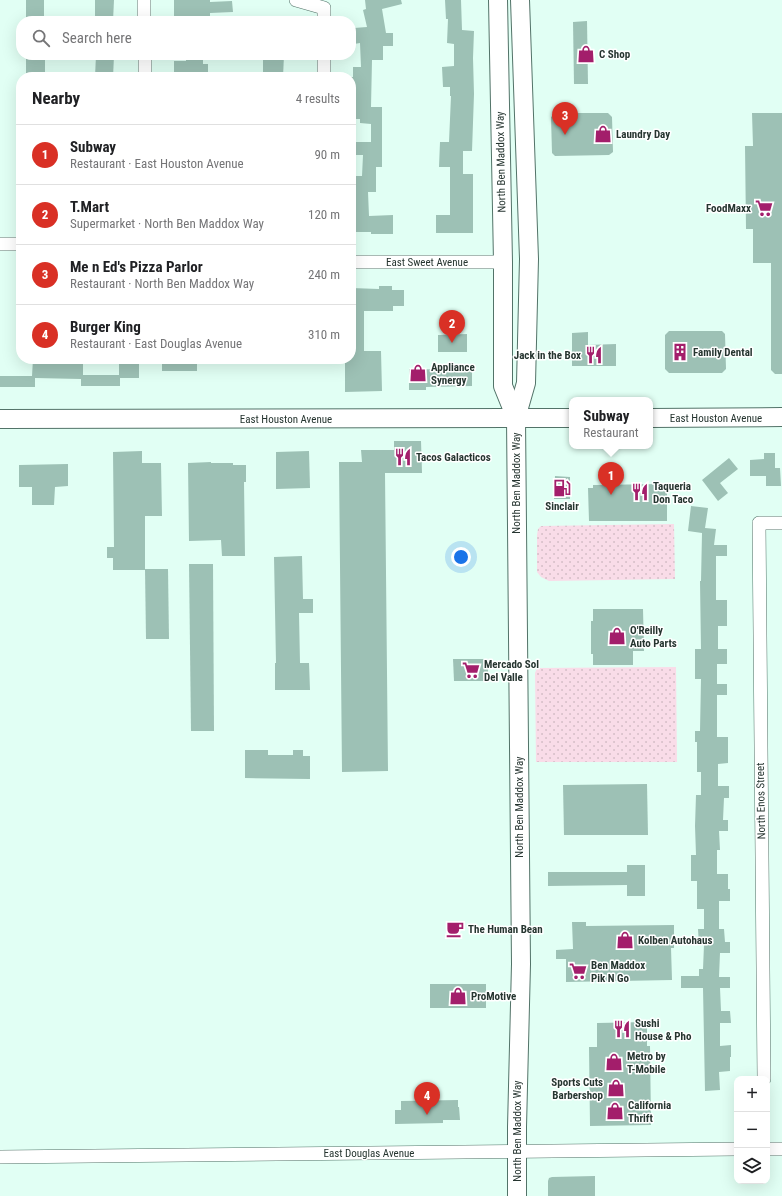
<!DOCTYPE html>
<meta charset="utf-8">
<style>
:root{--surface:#fff;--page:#f6f6f6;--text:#202124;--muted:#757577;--line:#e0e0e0;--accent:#d93025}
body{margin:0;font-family:"Roboto Condensed",sans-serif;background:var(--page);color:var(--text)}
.controls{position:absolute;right:12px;bottom:12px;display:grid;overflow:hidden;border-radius:8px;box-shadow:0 4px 16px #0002}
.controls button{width:36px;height:36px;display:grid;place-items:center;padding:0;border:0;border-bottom:1px solid var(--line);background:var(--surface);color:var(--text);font:20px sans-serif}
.you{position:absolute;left:461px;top:557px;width:14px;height:14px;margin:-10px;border:3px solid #fff;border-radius:50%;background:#1a73e8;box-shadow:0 0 0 6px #1a73e833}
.badge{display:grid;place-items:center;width:26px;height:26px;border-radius:50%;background:var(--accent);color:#fff;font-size:13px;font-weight:700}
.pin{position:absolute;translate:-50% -33px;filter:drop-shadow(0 1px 2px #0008)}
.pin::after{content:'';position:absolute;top:21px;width:14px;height:12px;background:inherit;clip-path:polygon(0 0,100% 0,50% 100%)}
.popup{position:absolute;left:569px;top:397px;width:84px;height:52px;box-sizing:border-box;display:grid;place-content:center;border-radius:8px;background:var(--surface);filter:drop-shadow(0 1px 3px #0005);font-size:13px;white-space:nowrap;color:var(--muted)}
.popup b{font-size:15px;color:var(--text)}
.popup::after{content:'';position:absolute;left:50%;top:100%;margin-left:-8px;border:8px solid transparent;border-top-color:var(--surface)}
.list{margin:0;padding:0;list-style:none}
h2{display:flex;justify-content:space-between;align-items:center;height:52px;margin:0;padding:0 16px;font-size:17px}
h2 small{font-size:13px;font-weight:400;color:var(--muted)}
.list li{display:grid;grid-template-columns:26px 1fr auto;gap:12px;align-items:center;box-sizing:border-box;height:60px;padding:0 16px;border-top:1px solid var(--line)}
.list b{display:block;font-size:15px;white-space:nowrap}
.list p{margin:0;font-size:13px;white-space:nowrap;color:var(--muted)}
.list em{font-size:13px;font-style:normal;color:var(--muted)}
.icon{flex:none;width:22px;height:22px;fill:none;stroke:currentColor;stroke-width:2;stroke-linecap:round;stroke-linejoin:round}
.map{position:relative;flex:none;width:782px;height:1196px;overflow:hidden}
.search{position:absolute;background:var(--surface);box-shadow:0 4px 16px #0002;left:16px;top:16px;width:340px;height:44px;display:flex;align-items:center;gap:10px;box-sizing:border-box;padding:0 14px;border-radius:16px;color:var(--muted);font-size:15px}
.panel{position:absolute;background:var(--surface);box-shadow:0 4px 16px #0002;left:16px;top:72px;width:340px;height:292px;border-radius:16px}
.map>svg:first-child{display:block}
.green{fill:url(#green-dots)}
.building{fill:#9dc1b5}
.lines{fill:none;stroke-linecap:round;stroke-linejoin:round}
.minor-casing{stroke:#527368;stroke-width:14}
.secondary-casing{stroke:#527368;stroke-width:20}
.minor{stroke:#fff;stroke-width:13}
.secondary{stroke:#fff;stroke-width:18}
.labels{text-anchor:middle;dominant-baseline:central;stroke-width:3;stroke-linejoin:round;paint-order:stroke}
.poi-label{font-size:11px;font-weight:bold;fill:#263530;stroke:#fff;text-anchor:start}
.street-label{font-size:11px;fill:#263530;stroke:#fff}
</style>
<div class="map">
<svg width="782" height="1196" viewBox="0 0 782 1196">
<defs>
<pattern id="green-dots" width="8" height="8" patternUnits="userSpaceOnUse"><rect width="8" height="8" fill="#f9dce8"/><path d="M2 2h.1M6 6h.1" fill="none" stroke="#d5bdc7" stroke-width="1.8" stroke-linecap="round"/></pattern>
</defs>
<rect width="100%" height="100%" fill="#e1fff4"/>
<g class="green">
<polygon points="674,524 675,579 549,581 541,577 537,572 537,535 538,529 541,526"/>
<polygon points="676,667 677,762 536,762 535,673 537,668"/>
</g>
<g class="building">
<rect x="26" y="0" width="18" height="21"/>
<polygon points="95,0 114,0 113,21 95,21"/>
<polygon points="174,0 210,0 210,2 232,1 233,12 210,13 210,21 198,21 198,17 174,16"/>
<polygon points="365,0 401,0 402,4 382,9 386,33 393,33 393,46 383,46 383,60 372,60 371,107 382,107 382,167 376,167 376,192 368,192 369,216 393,215 393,234 371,234 371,232 356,232 356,206 351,206 351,176 362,176 363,155 351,155 351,142 371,142 371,124 360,123 360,119 351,119 351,77 353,77 353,67 361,67 360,43 354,44 354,28 367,27 363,10 366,9"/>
<polygon points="445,0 461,0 462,30 474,31 473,58 474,94 472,151 463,151 463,174 473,174 473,233 436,233 436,215 450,215 450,167 439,167 440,142 449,142 451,96 450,96 450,87 443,87 442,67 454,66 454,44 447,43 448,19 446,19"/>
<polygon points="587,21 588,84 574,84 573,22"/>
<polygon points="96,55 114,56 113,77 95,77"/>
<polygon points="186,55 203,55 203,64 208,64 208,76 186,77 186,75 174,75 174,61 186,61"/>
<polygon points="263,55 284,55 283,77 263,77"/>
<rect x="26" y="56" width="19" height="21"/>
<polygon points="578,113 608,113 612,117 613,152 609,155 555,156 552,153 551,117 555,114"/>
<polygon points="752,113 782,113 782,374 775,374 771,370 771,263 753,263 753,229 746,229 745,146 753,146"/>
<polygon points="379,286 392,286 392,290 404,290 404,306 393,306 393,311 364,311 364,351 381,351 382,391 345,392 345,359 351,359 351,288 379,289"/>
<polygon points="669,331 722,331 725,334 726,369 722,373 669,373 665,369 665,335"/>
<polygon points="588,332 588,345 616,344 616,366 572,366 572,333"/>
<polygon points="467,334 467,352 438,352 438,335"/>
<polygon points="33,359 83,359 83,375 119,375 119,359 139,359 139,378 120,378 120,386 81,386 81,379 35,378 35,387 0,387 0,376 32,376"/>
<rect x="162" y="359" width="35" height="12"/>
<polygon points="409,369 472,370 472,386 426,387 426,390 409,390"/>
<polygon points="394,441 421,441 422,473 385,473 388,771 342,772 339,462 362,462 361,450 394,450"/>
<polygon points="142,451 142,463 161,463 162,516 145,516 145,570 113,570 113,558 107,558 107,547 114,547 113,452"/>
<polygon points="309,451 310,488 276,489 276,452"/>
<polygon points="764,453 775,453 775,468 780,468 781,486 766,486 766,476 750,476 750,460 764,459"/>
<polygon points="729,458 738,469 720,483 728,493 718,501 702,480"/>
<polygon points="211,462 211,463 233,463 233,465 246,465 246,482 244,482 245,556 222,556 221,540 189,541 188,463"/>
<polygon points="68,464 68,486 55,487 54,505 32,505 32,487 19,487 19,465"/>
<polygon points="555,476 570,477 570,499 554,499"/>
<polygon points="663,484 663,487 667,487 667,521 589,521 588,488 593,488 593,485"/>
<polygon points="691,506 708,508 705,528 716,529 714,545 727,545 727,556 716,556 716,600 727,600 727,626 718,626 718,649 727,649 727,664 717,664 717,684 727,684 727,695 717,695 717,737 728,737 728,763 718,764 718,786 729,786 729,798 724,798 723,820 728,820 728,831 719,831 720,850 717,850 717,874 728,874 728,889 730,889 730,901 719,901 719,929 724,929 725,942 730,942 730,953 720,953 719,977 730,977 730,988 720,988 721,1011 730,1011 731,1023 720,1023 720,1046 731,1045 731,1057 730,1057 730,1071 719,1072 720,1090 705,1091 703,988 681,988 681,976 699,976 699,969 703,969 704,945 699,945 698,929 704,929 704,909 697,909 697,881 691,881 691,855 696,855 695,826 696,795 701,795 701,772 697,772 697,742 695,742 695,731 700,731 701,679 695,679 695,649 701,649 700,581 701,581 702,533 688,531"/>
<polygon points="302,556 303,599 313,599 313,613 299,613 300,663 309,663 310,690 275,690 275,663 276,663 274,557"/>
<polygon points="189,564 213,564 214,731 191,731"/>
<polygon points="145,569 168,569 169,639 146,639"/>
<polygon points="593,609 643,609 644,651 633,651 633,665 593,665 593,654 591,654 591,621 593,621"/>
<polygon points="453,659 488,659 488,681 454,681"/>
<polygon points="245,750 268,750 268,755 293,755 293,750 303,750 303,756 310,756 310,779 245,778"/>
<polygon points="647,784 648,835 564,835 563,785"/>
<polygon points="627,865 645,865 645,896 627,896 627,885 548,886 548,872 627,872"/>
<polygon points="572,922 586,922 586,926 674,925 674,948 671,948 672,980 566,982 566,959 556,959 556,950 573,949"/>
<rect x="430" y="984" width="56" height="24"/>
<polygon points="647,1022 647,1046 650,1046 651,1125 590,1126 589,1047 597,1047 597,1023"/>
<polygon points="458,1100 458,1107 459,1107 460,1120 443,1120 443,1123 395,1124 395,1110 401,1110 401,1101"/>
<polygon points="595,1176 595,1196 548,1196 548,1181 549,1178 552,1177"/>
</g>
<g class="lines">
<g class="minor-casing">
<g id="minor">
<polyline points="144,0 144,21"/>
<polyline points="296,0 324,8 324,21"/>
<polyline points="145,55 145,77"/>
<polyline points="324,55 324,77"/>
<polyline points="0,244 21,244"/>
<polyline points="351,262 503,262"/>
<polyline points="764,1079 759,523 782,523"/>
<polyline points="767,1149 782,1149"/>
<polyline points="0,1157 737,1149"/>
</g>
</g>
<g class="secondary-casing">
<g id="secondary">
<polyline points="498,0 503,262 503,386 516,418"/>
<polyline points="650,418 782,417"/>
<polyline points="0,419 572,418"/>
<polyline points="517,1196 517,1127 521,964 516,418 526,383 529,259 520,0"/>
</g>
</g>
<use href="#minor" class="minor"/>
<use href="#secondary" class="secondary"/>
</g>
<defs>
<g id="shop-bare" transform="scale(1.38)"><path d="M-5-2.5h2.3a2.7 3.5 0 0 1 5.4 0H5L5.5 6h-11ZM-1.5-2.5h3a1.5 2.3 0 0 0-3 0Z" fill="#a31e6b" stroke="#fff" stroke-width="2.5" paint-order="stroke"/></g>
<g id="supermarket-bare" transform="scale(1.38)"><path d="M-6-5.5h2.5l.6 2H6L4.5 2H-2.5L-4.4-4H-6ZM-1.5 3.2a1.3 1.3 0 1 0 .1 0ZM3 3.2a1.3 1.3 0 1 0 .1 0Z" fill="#a31e6b" stroke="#fff" stroke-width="2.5" paint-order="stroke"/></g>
<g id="building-bare" transform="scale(1.38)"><path d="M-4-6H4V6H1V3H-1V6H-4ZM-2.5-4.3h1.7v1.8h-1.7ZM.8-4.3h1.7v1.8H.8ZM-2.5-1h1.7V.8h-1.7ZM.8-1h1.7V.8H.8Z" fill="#a31e6b" stroke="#fff" stroke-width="2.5" paint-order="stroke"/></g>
<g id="restaurant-bare" transform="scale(1.38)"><path d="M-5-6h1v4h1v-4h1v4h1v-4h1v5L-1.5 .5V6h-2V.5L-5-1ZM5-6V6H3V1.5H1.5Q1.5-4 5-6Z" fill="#a31e6b" stroke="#fff" stroke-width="2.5" paint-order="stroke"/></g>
<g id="fuel-bare" transform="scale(1.38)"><path d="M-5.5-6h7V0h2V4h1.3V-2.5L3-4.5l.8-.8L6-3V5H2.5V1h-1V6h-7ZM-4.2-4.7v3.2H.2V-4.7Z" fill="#a31e6b" stroke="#fff" stroke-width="2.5" paint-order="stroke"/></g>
<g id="cafe-bare" transform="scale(1.38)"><path d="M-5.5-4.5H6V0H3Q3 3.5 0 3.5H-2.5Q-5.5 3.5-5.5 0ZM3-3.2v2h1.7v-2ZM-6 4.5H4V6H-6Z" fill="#a31e6b" stroke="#fff" stroke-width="2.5" paint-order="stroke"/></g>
</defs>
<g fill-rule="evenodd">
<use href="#shop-bare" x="586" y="54"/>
<use href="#shop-bare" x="603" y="134"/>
<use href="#supermarket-bare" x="764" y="208"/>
<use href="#building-bare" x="680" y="352"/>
<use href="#restaurant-bare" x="594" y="355"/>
<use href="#shop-bare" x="418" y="373"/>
<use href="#restaurant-bare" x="403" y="457"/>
<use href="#fuel-bare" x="562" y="488"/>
<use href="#restaurant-bare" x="640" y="492"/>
<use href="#shop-bare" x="617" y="636"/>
<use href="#supermarket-bare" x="471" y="670"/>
<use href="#cafe-bare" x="455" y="929"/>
<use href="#shop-bare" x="625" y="940"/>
<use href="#supermarket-bare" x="578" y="971"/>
<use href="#shop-bare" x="458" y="996"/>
<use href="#restaurant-bare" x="622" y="1029"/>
<use href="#shop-bare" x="614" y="1062"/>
<use href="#shop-bare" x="616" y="1088"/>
<use href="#shop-bare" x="615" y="1111"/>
</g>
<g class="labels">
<g class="poi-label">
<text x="599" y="54">C Shop</text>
<text x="616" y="134">Laundry Day</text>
<text x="751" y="208" text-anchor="end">FoodMaxx</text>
<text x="693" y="352">Family Dental</text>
<text x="581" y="355" text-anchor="end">Jack in the Box</text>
<text x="431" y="367">Appliance<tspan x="431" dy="13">Synergy</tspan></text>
<text x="416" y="457">Tacos Galacticos</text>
<text x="653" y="486">Taqueria<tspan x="653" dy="13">Don Taco</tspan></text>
<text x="562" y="506" text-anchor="middle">Sinclair</text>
<text x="630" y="630">O'Reilly<tspan x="630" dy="13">Auto Parts</tspan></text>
<text x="484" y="664">Mercado Sol<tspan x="484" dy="13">Del Valle</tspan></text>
<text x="468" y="929">The Human Bean</text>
<text x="638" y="940">Kolben Autohaus</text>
<text x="591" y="965">Ben Maddox<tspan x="591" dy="13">Pik N Go</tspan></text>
<text x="471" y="996">ProMotive</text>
<text x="635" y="1023">Sushi<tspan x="635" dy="13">House &amp; Pho</tspan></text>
<text x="627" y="1056">Metro by<tspan x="627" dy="13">T-Mobile</tspan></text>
<text x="603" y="1082" text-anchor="end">Sports Cuts<tspan x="603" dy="13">Barbershop</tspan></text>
<text x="628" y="1105">California<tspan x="628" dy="13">Thrift</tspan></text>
</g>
<g class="street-label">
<text transform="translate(501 162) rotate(-91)">North Ben Maddox Way</text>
<text x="427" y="262">East Sweet Avenue</text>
<text x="716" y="418">East Houston Avenue</text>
<text x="286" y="419">East Houston Avenue</text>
<text transform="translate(516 483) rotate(-90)">North Ben Maddox Way</text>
<text transform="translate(761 801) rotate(-91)">North Enos Street</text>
<text transform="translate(519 807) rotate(-90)">North Ben Maddox Way</text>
<text transform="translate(517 1131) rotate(-90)">North Ben Maddox Way</text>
<text x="369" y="1153">East Douglas Avenue</text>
</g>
</g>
</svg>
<div class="controls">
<button>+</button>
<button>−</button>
<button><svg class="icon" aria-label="layers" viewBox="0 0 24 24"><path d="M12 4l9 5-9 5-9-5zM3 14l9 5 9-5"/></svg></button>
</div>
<div class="you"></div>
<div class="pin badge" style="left:611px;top:495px">1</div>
<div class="popup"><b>Subway</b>Restaurant</div>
<div class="pin badge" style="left:452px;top:343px">2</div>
<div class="pin badge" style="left:565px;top:135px">3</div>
<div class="pin badge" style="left:427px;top:1115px">4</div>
<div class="search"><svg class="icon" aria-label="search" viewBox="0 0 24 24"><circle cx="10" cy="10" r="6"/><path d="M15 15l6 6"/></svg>Search here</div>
<section class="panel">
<h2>Nearby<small>4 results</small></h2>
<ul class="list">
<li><span class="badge">1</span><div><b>Subway</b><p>Restaurant · East Houston Avenue</p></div><em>90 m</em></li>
<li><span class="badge">2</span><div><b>T.Mart</b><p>Supermarket · North Ben Maddox Way</p></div><em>120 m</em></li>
<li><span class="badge">3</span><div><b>Me n Ed's Pizza Parlor</b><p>Restaurant · North Ben Maddox Way</p></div><em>240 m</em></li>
<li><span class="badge">4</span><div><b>Burger King</b><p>Restaurant · East Douglas Avenue</p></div><em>310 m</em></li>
</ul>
</section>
</div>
